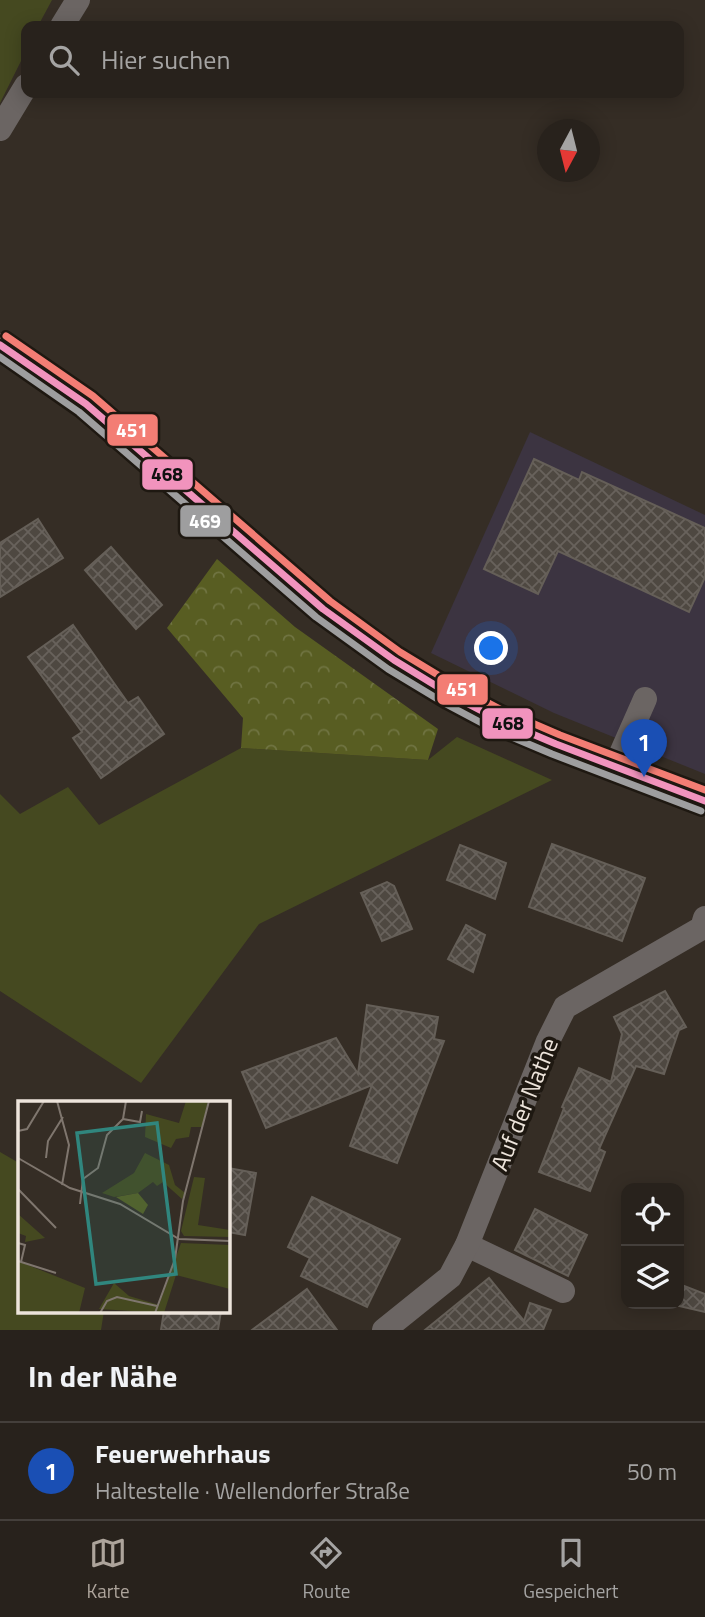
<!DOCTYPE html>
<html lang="de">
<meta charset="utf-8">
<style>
:root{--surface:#28221c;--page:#342f29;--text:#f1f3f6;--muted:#a5a4a3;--line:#443f3b;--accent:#ada49b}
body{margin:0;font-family:"Titillium Web",sans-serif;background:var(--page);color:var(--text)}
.controls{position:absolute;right:21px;bottom:21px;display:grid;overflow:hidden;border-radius:14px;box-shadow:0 4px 18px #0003}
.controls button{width:63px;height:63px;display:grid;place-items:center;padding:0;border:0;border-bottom:2px solid var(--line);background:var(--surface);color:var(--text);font:35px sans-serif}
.compass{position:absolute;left:537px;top:119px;width:63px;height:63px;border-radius:50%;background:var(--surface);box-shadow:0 4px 18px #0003;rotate:187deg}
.you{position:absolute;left:492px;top:649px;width:24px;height:24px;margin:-18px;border:5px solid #fff;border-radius:50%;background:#1a73e8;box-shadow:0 0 0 10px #1a73e833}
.badge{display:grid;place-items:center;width:46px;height:46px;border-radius:50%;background:var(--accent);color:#fff;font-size:23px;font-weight:700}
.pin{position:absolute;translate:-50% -58px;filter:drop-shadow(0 2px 4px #0008)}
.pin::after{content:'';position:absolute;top:37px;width:24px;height:21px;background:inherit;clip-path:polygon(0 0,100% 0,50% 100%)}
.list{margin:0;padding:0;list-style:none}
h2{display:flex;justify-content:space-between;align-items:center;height:91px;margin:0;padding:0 28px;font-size:30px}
h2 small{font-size:23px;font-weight:400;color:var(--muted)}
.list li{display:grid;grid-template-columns:46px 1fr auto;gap:21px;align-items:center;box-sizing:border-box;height:98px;padding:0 28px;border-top:2px solid var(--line)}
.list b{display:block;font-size:26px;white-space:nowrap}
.list p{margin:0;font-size:23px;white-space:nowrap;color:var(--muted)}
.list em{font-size:23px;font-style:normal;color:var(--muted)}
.icon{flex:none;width:38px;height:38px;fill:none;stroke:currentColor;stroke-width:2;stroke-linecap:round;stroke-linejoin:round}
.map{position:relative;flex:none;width:705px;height:1330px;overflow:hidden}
.search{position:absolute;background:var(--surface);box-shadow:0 4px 18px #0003;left:21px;right:21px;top:21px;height:77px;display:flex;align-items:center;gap:18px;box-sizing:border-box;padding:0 24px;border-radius:14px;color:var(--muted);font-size:26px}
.sheet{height:189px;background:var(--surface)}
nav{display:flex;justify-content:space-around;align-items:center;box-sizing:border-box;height:98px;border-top:2px solid var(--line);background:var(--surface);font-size:19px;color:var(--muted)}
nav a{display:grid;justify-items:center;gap:4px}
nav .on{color:var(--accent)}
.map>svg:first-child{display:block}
.industrial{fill:#3c3441}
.green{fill:#454920}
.forest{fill:url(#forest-crowns)}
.building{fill:url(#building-cross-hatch);stroke:#655f58;stroke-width:2}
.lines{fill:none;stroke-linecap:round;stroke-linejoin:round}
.minor{stroke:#6b6563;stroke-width:24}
.bus-1-casing{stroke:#1e1811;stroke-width:12}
.bus-2-casing{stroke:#1e1811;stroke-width:12}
.bus-3-casing{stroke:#1e1811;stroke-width:12}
.bus-1{stroke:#f193bd;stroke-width:7}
.bus-2{stroke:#9e9e9f;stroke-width:7}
.bus-3{stroke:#f37d74;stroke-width:7}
.labels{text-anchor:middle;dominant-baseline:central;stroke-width:7;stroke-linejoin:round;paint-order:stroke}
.street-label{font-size:24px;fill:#ede4db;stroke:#1e1811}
.inset-road{fill:none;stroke:#7f766e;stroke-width:2}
.view{fill:#30867e;fill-opacity:0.15;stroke:#30867e;stroke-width:3.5}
.inset-edge{fill:none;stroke:#ede4db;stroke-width:3.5}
.line-badge{stroke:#1e1811;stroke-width:2.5}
.badge-label{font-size:19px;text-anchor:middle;font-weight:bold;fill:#fff}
.pale-badge-label{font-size:19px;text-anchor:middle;font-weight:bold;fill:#111}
</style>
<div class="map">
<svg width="705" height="1330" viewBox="0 0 705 1330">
<defs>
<pattern id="forest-crowns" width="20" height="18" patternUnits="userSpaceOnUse" patternTransform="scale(1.75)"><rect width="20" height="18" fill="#585d22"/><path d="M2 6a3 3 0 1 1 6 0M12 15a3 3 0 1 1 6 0" fill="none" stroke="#707442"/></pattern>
<pattern id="building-cross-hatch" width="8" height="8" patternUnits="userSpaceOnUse" patternTransform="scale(1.75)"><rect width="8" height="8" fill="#4e4841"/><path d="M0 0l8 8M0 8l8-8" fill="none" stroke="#68625c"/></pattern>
</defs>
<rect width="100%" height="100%" fill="#352d25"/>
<polygon class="industrial" points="530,432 705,515 705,774 554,713 431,653"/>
<g class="green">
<polygon points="0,0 52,0 38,26 26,26 26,51 0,103"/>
<polygon points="457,737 552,780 259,924 141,1083 0,991 0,794 20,814 68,787 99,825 241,748 428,760"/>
<polygon points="0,1152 19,1163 19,1311 104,1311 101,1330 0,1330"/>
</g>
<polygon class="forest" points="217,559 295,627 438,729 428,760 241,748 243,718 167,628"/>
<g class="building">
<polygon points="534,459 579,480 582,472 705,528 705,577 689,612 558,551 538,594 484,569"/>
<polygon points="38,519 63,558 0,597 0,543"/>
<polygon points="111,547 162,605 136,629 85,570"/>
<polygon points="73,625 128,703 138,697 164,734 101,778 73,738 82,732 28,657"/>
<polygon points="552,844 645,878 622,941 529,907"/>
<polygon points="460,845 506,863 495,899 447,880"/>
<polygon points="387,882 394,886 412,929 382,941 361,893"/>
<polygon points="466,925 485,935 473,972 448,959"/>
<polygon points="665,991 686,1027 679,1030 664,1074 636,1066 599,1149 605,1152 590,1191 539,1172 564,1108 562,1107 579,1068 611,1082 622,1034 614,1017"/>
<polygon points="367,1005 438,1017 434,1039 444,1041 397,1163 350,1146 372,1085 266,1128 242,1072 336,1038 358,1074"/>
<polygon points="228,1168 256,1173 245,1235 228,1232"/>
<polygon points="312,1197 400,1239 367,1307 301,1276 310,1258 288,1247"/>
<polygon points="535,1209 587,1235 568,1276 515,1250"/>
<polygon points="489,1278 524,1321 530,1303 551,1310 543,1330 425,1330"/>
<polygon points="679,1284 705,1294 705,1312 679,1306"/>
<polygon points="307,1289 337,1330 252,1330"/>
<polygon points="164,1311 221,1311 218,1330 161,1330"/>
</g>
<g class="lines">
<g class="minor">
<polyline points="62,26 78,0"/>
<polyline points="0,129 26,86"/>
<path d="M0 345C120 416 215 522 323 609 365 643 422 680 469 705 544 744 626 770 705 801"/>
<polyline points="615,767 645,699"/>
<polyline points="467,1245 563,1291"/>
<polyline points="384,1330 450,1277 467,1245 548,1041 565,1007 702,928 705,918"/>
</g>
<g class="bus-1-casing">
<polyline id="bus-1" points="0,345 86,404 323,609 394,660 451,695 497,719 556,744 705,801"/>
</g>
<g class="bus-2-casing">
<polyline id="bus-2" points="0,357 79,412 316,617 388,669 446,704 493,729 552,754 701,811"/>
</g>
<g class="bus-3-casing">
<polyline id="bus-3" points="6,336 93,396 330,601 400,652 456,686 502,710 560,735 705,790"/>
</g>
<use href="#bus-1" class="bus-1"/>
<use href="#bus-2" class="bus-2"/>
<use href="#bus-3" class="bus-3"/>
</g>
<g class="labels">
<g class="street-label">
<text transform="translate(524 1104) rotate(-68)">Auf der Nathe</text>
</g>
</g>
<g transform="translate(18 1101)">
<rect width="212" height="212" fill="#352d25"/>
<path d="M168 0H190L184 26H173L171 36 158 38 153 47 127 36 128 13 161 22ZM127 52 151 64 157 84 167 92 164 98 145 81 139 85 135 81 120 92 96 96 84 92 116 72ZM176 76 187 77 180 124 212 129V136L166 135 163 130ZM0 113 27 137 7 141 8 135 0 132ZM163 142 212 144V188L158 174 146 212 81 208 96 182 111 195 141 204ZM0 160 67 187 61 212H0Z" fill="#454920"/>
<path d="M120 92 130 104 125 113 98 96Z" fill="#585d22"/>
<path class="inset-road" d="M39 0 51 44 44 84M105 18 122 21 124 10M0 30 9 28 26 0M0 57 52 87 102 103 161 138 212 140M28 57 30 40 45 16M0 88 38 127M62 103 65 78 80 67 89 34 105 18 108 0M0 142 7 144 3 161M0 160 38 172M82 212 89 200 99 196 139 205M137 212 157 158 165 100 191 0"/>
<path class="view" d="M139 22 158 173 78 183 59 32Z"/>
<rect width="212" height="212" class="inset-edge"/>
</g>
<g class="line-badge">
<rect x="106" y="413" width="53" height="34" rx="7" fill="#f37d74"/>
<rect x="141" y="458" width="53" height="33" rx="7" fill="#f193bd"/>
<rect x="179" y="504" width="53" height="34" rx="7" fill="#9e9e9f"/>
<rect x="436" y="673" width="53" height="33" rx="7" fill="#f37d74"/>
<rect x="481" y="707" width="53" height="33" rx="7" fill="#f193bd"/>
</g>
<g class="badge-label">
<text x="132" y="437">451</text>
<text x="205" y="528">469</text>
<text x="462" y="696">451</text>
</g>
<g class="pale-badge-label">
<text x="167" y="481">468</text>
<text x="508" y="730">468</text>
</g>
</svg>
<div class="controls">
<button><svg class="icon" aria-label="locate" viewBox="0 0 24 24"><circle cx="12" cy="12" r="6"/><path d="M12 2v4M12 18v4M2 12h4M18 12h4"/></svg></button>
<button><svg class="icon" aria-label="layers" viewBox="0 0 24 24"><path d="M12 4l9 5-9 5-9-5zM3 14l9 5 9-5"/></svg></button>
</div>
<svg class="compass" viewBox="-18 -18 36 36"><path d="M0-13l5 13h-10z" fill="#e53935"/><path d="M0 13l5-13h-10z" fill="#a5a4a3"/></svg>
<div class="you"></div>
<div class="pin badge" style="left:644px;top:777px;background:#1a4fb4">1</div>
<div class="search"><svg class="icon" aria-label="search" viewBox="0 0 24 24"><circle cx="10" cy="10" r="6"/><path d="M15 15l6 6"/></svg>Hier suchen</div>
</div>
<section class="sheet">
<h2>In der Nähe<small></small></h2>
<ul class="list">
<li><span class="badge" style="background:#1a4fb4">1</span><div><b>Feuerwehrhaus</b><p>Haltestelle · Wellendorfer Straße</p></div><em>50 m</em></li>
</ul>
</section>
<nav>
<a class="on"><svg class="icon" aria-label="map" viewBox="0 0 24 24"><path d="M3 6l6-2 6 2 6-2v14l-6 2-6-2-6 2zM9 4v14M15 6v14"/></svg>Karte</a>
<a><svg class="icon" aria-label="directions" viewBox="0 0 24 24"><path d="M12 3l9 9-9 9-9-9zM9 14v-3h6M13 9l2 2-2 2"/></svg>Route</a>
<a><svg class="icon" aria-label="saved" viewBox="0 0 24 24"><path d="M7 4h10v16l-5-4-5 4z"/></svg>Gespeichert</a>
</nav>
